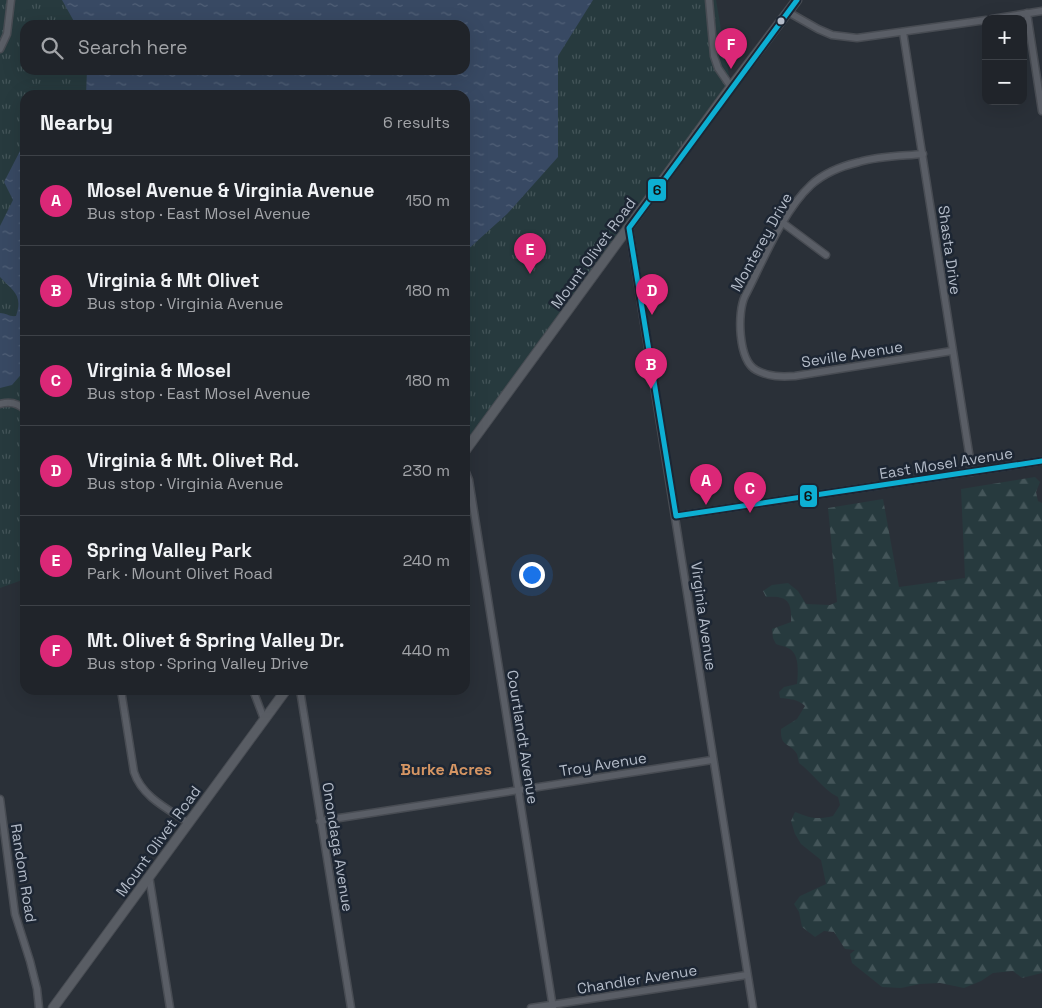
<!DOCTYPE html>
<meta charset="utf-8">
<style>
:root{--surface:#20242a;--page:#2d3036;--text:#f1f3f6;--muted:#a2a4a8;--line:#3d4147;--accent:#db2777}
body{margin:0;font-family:"Space Grotesk",sans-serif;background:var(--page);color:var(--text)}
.controls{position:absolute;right:15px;top:15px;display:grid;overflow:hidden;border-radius:10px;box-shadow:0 5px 20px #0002}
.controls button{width:45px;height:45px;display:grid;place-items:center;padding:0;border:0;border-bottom:1px solid var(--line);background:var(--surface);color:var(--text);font:25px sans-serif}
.you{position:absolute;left:531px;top:574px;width:18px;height:18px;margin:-12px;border:4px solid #fff;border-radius:50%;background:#1a73e8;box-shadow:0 0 0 8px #1a73e833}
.badge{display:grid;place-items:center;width:32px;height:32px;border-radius:50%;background:var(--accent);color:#fff;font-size:16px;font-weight:700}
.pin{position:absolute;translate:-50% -41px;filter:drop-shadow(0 1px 2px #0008)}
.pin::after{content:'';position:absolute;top:26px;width:18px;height:15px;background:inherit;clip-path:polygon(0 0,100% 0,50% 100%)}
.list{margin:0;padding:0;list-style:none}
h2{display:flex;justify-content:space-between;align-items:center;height:65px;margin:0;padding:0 20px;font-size:21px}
h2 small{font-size:16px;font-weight:400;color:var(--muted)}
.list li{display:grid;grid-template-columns:32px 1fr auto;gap:15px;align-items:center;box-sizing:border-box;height:90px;padding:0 20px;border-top:1px solid var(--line)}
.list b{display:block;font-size:19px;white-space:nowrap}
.list p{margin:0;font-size:16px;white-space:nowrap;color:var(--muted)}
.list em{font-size:16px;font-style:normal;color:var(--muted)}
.icon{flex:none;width:28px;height:28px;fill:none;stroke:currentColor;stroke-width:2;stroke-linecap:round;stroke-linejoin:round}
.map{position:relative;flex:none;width:1042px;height:1008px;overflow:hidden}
.search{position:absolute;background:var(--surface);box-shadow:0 5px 20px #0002;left:20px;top:20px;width:450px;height:55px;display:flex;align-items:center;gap:12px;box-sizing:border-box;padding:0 18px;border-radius:15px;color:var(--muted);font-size:19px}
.panel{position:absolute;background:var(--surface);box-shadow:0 5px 20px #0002;left:20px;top:90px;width:450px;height:605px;border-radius:15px}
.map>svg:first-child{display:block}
.forest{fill:url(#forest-firs)}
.park{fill:url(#park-tufts);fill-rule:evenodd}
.water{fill:url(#water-ripples)}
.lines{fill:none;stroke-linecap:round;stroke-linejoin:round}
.street-casing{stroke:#484c53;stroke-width:9}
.secondary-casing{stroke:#484c53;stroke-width:11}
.street{stroke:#5a5e66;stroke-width:6}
.secondary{stroke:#595d64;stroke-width:9}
.bus-1-casing{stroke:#1d2633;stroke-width:9}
.bus-1{stroke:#0dafd3;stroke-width:5}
.bus-dot{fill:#b4bcc9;stroke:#1d2633;stroke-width:2}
.labels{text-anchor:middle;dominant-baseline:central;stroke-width:5;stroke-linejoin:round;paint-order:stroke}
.street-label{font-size:15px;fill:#b4bcc9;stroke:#1d2633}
.neighbourhood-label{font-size:16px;font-weight:bold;fill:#d59563;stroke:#1d2633}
.line-badge{stroke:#1d2633;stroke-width:2}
.pale-badge-label{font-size:14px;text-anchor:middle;font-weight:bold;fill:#111}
</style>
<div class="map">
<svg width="1042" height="1008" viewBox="0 0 1042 1008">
<defs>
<pattern id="forest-firs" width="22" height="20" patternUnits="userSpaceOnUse" patternTransform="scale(1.25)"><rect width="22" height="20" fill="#273a3e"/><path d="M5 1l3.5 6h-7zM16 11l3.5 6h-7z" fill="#445559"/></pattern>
<pattern id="park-tufts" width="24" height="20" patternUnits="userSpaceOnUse" patternTransform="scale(1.25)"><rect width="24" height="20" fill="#273a3e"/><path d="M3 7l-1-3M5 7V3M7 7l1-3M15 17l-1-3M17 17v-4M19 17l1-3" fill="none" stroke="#445559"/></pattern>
<pattern id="water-ripples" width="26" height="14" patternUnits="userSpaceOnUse" patternTransform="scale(1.25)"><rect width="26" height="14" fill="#384963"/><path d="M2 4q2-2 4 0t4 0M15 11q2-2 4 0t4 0" fill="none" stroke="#526178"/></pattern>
</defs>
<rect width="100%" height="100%" fill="#2a3038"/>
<path class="forest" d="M1035 477 1040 482 1036 492 1038 501 1042 503V973L1022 978 1013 971 993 973 981 981 964 988 940 983 920 984 901 988 882 987 852 963 850 954 855 950 845 949 834 932 824 931 815 937 802 927 799 912 794 904 800 896 826 884 821 860 801 844 795 834 791 821 795 812C810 818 817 820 833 816L840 805 838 797C822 789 813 773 799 763 798 760 798 757 797 754 790 742 780 748 781 729L797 719 805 706C798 699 790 699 780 698L779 692 784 687 797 684C798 673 800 653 788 648 785 646 780 646 776 644L773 638 772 629 791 622C792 602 788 595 766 597L763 591 772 585 788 583 798 591 806 604 830 605 837 602 828 508 883 499 899 587 965 578 961 489Z"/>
<path class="park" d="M0 0H716L731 87 465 454V95H25V579L0 588ZM25 25H465V70H25Z"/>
<g class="water">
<polygon points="62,0 593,0 558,56 558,157 507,214 465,252 465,95 86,95 87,70 465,70 465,25 76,25"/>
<path d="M25 149V370L12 385 0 388V313C6 313 10 317 16 316 23 295 14 292 0 277V226L13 200 4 182 20 151Z"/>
</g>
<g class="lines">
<g class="street-casing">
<g id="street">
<polyline points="709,0 714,56 718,68 731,87"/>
<polyline points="788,12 818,29 832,35 857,38 986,20"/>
<polyline points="1027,13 1042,111"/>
<polyline points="992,19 1042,11"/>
<polyline points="903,32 972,472"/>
<polyline points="0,49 7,34 11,0"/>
<path d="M923 154C902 156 879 156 859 162 842 166 824 173 811 185 783 211 763 261 745 296 737 312 738 360 756 370 769 377 782 377 795 376L952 351"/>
<polyline points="783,223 826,255"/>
<path d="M629 228C671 488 711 748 753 1008"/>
<path d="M0 404C10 401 18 403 25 410"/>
<polyline points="465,470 469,480 553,1008"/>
<polyline points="676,516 1042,461"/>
<path d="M121 690 134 772C142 797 168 809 189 823"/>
<polyline points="253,690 264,719"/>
<polyline points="300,690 351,1008"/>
<polyline points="0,799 15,914 30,961 37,989 39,1008"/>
<polyline points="320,821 712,760"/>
<polyline points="149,876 170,1008"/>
<polyline points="531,1008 747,975"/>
</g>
</g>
<g class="secondary-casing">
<g id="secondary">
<polyline points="465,451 731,87 797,0"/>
<polyline points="53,1008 286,690"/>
</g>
</g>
<use href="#street" class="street"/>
<use href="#secondary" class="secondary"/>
<g class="bus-1-casing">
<polyline id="bus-1" points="797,0 629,228 676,516 1042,461"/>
</g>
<use href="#bus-1" class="bus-1"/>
</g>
<circle class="bus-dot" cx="781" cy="21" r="4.5"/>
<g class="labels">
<g class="street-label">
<text transform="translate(761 242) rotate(-61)">Monterey Drive</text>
<text transform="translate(950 250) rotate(82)">Shasta Drive</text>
<text transform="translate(593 253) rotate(-54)">Mount Olivet Road</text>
<text transform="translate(852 354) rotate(-9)">Seville Avenue</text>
<text transform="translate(946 463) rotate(-9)">East Mosel Avenue</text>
<text transform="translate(704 616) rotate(82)">Virginia Avenue</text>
<text transform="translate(523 737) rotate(81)">Courtlandt Avenue</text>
<text transform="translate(603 764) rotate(-9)">Troy Avenue</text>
<text transform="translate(158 841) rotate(-54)">Mount Olivet Road</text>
<text transform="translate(338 847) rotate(81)">Onondaga Avenue</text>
<text transform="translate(24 873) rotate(81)">Random Road</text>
<text transform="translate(637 979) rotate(-9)">Chandler Avenue</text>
</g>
<g class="neighbourhood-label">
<text x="446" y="769">Burke Acres</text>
</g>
</g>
<g class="line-badge">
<rect x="647" y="178" width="20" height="24" rx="5" fill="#0dafd3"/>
<rect x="799" y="484" width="19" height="24" rx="5" fill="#0dafd3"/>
</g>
<g class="pale-badge-label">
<text x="657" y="195">6</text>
<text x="808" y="501">6</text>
</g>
</svg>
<div class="controls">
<button>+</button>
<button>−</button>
</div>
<div class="you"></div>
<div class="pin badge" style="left:706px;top:505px">A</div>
<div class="pin badge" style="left:651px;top:389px">B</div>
<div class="pin badge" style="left:750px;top:513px">C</div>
<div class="pin badge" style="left:652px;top:315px">D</div>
<div class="pin badge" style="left:530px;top:274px">E</div>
<div class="pin badge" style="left:731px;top:69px">F</div>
<div class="search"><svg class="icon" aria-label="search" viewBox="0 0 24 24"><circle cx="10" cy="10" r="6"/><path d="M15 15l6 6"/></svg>Search here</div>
<section class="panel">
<h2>Nearby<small>6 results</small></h2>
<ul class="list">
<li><span class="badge">A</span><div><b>Mosel Avenue &amp; Virginia Avenue</b><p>Bus stop · East Mosel Avenue</p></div><em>150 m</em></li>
<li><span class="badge">B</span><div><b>Virginia &amp; Mt Olivet</b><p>Bus stop · Virginia Avenue</p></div><em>180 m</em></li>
<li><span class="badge">C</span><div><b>Virginia &amp; Mosel</b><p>Bus stop · East Mosel Avenue</p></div><em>180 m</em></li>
<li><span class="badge">D</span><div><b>Virginia &amp; Mt. Olivet Rd.</b><p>Bus stop · Virginia Avenue</p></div><em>230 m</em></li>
<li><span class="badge">E</span><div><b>Spring Valley Park</b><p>Park · Mount Olivet Road</p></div><em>240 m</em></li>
<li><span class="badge">F</span><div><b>Mt. Olivet &amp; Spring Valley Dr.</b><p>Bus stop · Spring Valley Drive</p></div><em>440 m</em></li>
</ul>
</section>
</div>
